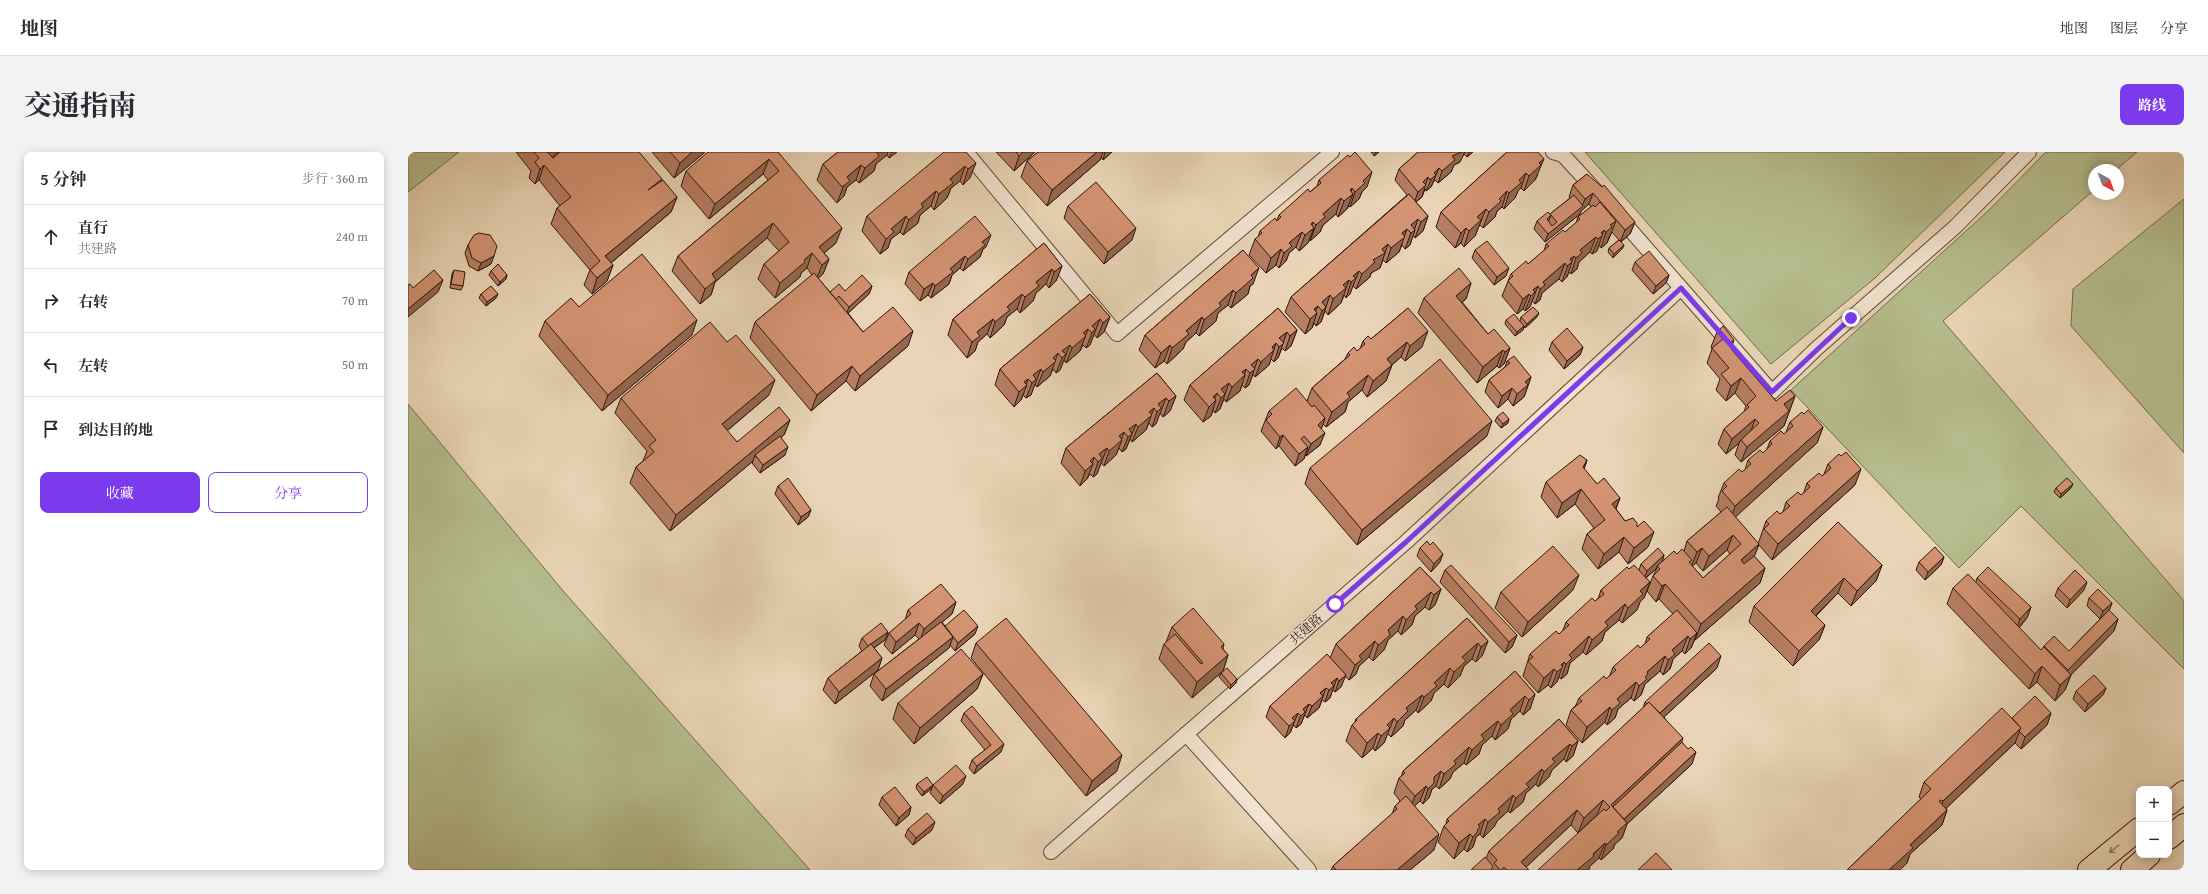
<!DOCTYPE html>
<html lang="zh">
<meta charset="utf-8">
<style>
:root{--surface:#fff;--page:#f2f2f3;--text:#2b2b33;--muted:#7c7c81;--line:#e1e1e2;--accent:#7c3aed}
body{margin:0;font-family:"Gentium Book Plus","Noto Serif SC",serif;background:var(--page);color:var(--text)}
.controls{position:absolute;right:12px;bottom:12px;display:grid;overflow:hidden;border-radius:8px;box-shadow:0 2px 10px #0003}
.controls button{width:36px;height:36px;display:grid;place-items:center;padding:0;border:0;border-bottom:1px solid var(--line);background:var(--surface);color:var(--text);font:20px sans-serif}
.compass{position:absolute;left:1680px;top:12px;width:36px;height:36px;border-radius:50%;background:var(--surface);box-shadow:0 2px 10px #0003;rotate:139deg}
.stop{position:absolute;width:12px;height:12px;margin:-9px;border:3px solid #7c3aed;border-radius:50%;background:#fff}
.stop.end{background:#7c3aed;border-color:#fff;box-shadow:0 1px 4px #0008}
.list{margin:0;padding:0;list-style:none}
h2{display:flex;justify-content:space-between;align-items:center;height:52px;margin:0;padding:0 16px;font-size:17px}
h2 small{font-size:13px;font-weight:400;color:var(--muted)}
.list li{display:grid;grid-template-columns:26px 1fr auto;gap:12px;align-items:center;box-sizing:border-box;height:64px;padding:0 16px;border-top:1px solid var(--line)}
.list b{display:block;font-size:15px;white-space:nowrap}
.list p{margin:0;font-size:13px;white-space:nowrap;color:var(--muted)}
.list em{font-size:13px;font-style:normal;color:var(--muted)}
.actions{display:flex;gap:8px;padding:12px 16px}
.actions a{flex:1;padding:9px 0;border:1px solid var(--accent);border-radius:8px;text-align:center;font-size:14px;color:var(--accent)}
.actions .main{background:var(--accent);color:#fff}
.icon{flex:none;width:22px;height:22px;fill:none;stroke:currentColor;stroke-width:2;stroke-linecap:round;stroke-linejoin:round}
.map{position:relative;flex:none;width:1776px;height:718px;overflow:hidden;border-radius:8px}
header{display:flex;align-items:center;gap:24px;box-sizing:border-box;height:56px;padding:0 20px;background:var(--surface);border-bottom:1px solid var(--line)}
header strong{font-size:19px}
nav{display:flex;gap:22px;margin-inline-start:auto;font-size:14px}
.intro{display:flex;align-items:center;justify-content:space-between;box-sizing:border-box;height:96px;padding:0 24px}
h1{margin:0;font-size:28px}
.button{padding:10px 18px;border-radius:8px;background:var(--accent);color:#fff;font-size:14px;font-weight:700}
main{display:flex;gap:24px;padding:0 24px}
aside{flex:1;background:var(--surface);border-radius:8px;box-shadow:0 2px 10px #0003}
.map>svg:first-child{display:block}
.green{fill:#b6bd8e;stroke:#746a4d}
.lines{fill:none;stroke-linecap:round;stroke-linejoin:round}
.minor-casing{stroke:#604636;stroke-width:16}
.trunk-casing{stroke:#32170c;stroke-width:24}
.minor{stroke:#f1e4d0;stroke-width:14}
.trunk{stroke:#e9d5b6;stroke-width:22}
.wall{fill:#b67e63;stroke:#32170c;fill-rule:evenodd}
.shaded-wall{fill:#946750;stroke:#32170c}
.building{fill:#d49373;stroke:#32170c}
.oneway{stroke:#97806a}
.route{stroke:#7c3aed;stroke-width:5}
.labels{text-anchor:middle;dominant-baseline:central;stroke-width:3;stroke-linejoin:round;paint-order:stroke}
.street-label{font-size:13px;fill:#32170c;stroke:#f1e4d0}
</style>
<header>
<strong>地图</strong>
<nav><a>地图</a><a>图层</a><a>分享</a></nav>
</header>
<div class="intro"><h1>交通指南</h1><a class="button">路线</a></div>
<main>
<aside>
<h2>5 分钟<small>步行 · 360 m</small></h2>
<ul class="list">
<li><svg class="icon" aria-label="ahead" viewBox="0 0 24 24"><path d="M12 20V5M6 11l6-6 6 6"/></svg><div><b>直行</b><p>共建路</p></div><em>240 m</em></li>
<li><svg class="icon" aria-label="right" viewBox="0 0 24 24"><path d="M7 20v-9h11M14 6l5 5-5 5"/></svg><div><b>右转</b></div><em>70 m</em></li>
<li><svg class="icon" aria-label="left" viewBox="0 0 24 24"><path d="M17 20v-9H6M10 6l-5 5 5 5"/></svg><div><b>左转</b></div><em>50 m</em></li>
<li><svg class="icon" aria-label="arrive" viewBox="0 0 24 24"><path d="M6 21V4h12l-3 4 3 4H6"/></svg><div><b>到达目的地</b></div></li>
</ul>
<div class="actions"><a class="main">收藏</a><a>分享</a></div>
</aside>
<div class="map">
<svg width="1776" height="718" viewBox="0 0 1776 718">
<rect width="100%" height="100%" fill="#e9d5b6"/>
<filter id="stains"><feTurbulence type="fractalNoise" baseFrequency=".005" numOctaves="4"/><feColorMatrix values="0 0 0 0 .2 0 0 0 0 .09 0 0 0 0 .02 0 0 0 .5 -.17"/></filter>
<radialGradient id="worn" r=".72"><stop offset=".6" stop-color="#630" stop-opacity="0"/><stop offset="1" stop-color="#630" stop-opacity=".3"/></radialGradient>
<g class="green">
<polygon points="0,0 51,0 0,40"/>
<polygon points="1177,0 1597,0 1467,126 1363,212"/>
<polygon points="1638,0 1729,0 1708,18 1686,18 1686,38 1535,169 1776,449 1776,517 1613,354 1551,416 1383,238 1580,59"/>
<polygon points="1776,47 1776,301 1663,174 1665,137"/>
<polygon points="0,252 156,440 402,718 0,718"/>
</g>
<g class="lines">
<g class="minor-casing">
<g id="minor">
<polyline points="558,0 709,182 924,0"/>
<polyline points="1145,0 1155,3 1188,39"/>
<polyline points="1211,65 1364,240 1408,197 1547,75 1621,0"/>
<polyline points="778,582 901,718"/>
<polyline points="643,700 998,390 1273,136"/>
</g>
</g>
<g class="trunk-casing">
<g id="trunk">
<polyline points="1761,652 1776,640"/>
<polyline points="1761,686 1776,673"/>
<polyline points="1681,718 1731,677"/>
<polyline points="1724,718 1741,703"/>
</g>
</g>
<use href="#minor" class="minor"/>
<use href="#trunk" class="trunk"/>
</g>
<g class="wall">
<polygon points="108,0 151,0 144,6 145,6 254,27 253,29 269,45 263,60 203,111 205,113 199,129 184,142 176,133 182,118 143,72 149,56 152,54 131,28 127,32 121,26 123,19"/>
<polygon points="244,0 297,0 266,26"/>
<polygon points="370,0 428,91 416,101 421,107 415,122 410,126 422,140 437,139 464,134 461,142 440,161 455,180 500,194 447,239 438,229 403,259 342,186 347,170 404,123 399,116 393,121 392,125 367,146 350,127 356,112 371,99 359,86 307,130 303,143 292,152 264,119 270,104 360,28 355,22 301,67 273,34 278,19"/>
<polygon points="430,0 489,0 481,6 479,3 471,9 468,12 466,19 451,31 448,28 439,35 436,44 429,51 409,28 415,12"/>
<polygon points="558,0 562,26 555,33 552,29 543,36 539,46 526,58 523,54 512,63 510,71 495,83 492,80 483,87 480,96 472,102 454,79 459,64"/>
<polygon points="588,0 627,0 606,19"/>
<polygon points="630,0 704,0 695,8 693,5 692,8 639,54 613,25 619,9"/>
<polygon points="963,0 971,0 966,4"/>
<polygon points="1010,0 1065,0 1059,5 1056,2 1055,2 1052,10 1046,13 1043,20 1030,31 1027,28 1026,29 1023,35 1018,39 1017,37 1014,45 1008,50 1020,64 1015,79 1007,86 1005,83 1002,93 997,97 994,93 991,100 978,111 975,108 972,116 963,121 962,125 948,137 945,134 944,135 942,142 938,146 936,143 933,151 920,163 917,159 913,170 908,174 906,171 904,176 897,182 877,160 883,145 999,43 987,28 991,17"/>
<polygon points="1099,0 1130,22 1127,28 1116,39 1113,36 1110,39 1107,46 1096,57 1094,55 1089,59 1087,65 1075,76 1072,73 1071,74 1067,84 1056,95 1053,91 1047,96 1028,75 1033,60"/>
<polygon points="1179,22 1227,70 1222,82 1213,90 1216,93 1214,97 1205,106 1200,100 1201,96 1211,88 1204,80 1199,91 1193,96 1191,93 1189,99 1184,102 1182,100 1171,110 1169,117 1163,122 1161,120 1159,125 1154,130 1151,127 1134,141 1132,148 1127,152 1124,149 1122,155 1117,159 1115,157 1109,162 1094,144 1103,122 1120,112 1136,99 1138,92 1157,80 1168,71 1170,65 1183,55 1181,52 1173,59 1172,62 1137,90 1126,77 1129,69 1142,62 1162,46 1161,45 1165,33"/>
<polygon points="911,28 959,35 954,40 951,47 942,55 941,54 939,57 930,65 928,62 915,73 912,80 902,89 901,88 900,91 891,99 888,95 881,101 878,109 871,116 868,113 858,121 841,103 847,87 850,85 852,79 869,68 871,63 902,40 909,34"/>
<polygon points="660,54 724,88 696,112 656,66"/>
<polygon points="636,91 654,114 648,129 641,136 638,132 628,141 625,149 612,161 609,157 599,165 596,173 582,186 579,182 570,190 567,199 559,206 540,183 545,167"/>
<polygon points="60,93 83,112 70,119 61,114 57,101"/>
<polygon points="578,95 575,97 572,105 555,119 552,116 544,123 541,132 523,146 520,143 512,149 497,132 501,120"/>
<polygon points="835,98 845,132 842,134 840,142 823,156 820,153 810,161 808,169 791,184 788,181 778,190 775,197 759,212 756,209 747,216 731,198 737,183"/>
<polygon points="1067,98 1098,124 1086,133 1064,106"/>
<polygon points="1227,110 1261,123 1258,131 1245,142 1224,118"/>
<polygon points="46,118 55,134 53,138 42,136 44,122"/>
<polygon points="83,119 99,123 98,127 90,134 81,123"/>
<polygon points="1063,131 1058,147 1054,150 1080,182 1102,196 1096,212 1091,216 1089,214 1069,231 1010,161 1016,146"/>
<polygon points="73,142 88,146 78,154 71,146"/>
<polygon points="682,142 702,165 696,180 689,186 686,182 682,193 678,196 675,193 672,199 658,211 656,208 652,218 648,221 645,217 642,224 629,235 627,232 626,233 623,243 618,246 615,243 613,248 606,255 587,233 592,217"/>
<polygon points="171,155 284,183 194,259 131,184 137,169"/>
<polygon points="870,156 889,178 883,194 877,199 874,196 870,206 866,210 863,207 861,213 847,225 845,222 841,233 837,236 834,233 832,239 818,250 816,247 812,257 807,261 805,258 803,264 795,270 776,248 782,233"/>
<polygon points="1000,156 1014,195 997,209 993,205 984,213 978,229 959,245 954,238 940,250 937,260 918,275 915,272 913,277 912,293 898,304 897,303 896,307 887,314 871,294 868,297 853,279 861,259 899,249 904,236 937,207 940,201 949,199 952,197 955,189 963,187"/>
<polygon points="1113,165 1129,165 1117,176 1116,174 1115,178 1107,184 1097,172 1098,168 1112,169"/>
<polygon points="1309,180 1323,196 1324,198 1368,249 1387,244 1376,274 1333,310 1327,303 1331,291 1318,302 1310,292 1316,277 1336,260 1338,254 1327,241 1318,249 1308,238 1312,227 1299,211 1304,197 1303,195"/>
<polygon points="1144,190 1175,195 1172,203 1156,217 1141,198"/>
<polygon points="1099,209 1123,225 1116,245 1105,254 1100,247 1090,256 1077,240 1081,228 1097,215"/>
<polygon points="749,221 768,244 762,259 755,265 752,261 751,262 748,272 744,275 741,271 738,278 724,290 722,287 718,297 714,300 711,296 708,303 696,314 693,311 692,312 689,322 685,325 682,322 679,327 672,334 653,311 658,296"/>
<polygon points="361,243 319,279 329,290 382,268 376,283 373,285 377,303 352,321 344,311 345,309 262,379 222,331 228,315 235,309 239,299 207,261 213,246"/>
<path d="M1396 262 1415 275 1409 291 1327 365 1350 392 1358 369 1372 362 1375 360 1378 350 1393 343 1396 340 1399 331 1414 324 1416 322 1420 312 1447 333 1364 408 1351 393 1346 404 1357 416 1352 431 1287 488V487L1283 496 1277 502 1274 499 1265 507 1262 517 1255 523 1252 519 1237 532 1233 543 1226 549 1223 546 1210 557 1207 566 1199 573 1197 570 1174 591 1158 573 1163 558 1168 553 1171 546 1198 527 1202 523 1205 515 1232 496 1237 492 1239 485 1265 462 1251 447 1248 450 1239 439 1245 424 1249 416 1238 426 1242 430 1236 446 1232 450 1229 458 1214 471 1211 468 1197 480 1194 489 1178 503 1175 500 1162 511 1159 522 1153 527 1151 525 1149 530 1143 536 1140 533 1130 541 1115 524 1122 502 1151 482 1155 478 1158 470 1187 449 1190 447 1193 438 1221 417 1231 418 1233 412 1256 403 1254 410 1276 399 1279 389 1313 360 1308 354 1311 347 1310 346 1316 331 1334 320 1337 318 1340 308 1355 301 1359 297 1362 289 1376 282 1378 280 1382 270ZM1319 398 1322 402 1295 426 1284 414 1288 411 1295 419Z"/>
<polygon points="1089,265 1100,271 1093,276 1087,269"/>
<polygon points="1079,284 949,393 897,332 902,316"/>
<polygon points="1179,308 1176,317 1189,332 1212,346 1208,357 1217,369 1229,375 1240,395 1220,412 1211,400 1190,417 1174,397 1179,382 1186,376 1167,352 1149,366 1133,345 1138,330"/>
<polygon points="370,334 403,358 400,365 390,373 367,342"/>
<polygon points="1648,336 1663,336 1652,346 1646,340"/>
<polygon points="1022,393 1032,410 1023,420 1009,404 1012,396"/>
<polygon points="1536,405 1533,413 1517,428 1508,418 1511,410"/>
<polygon points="1474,413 1468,429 1443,454 1430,441 1408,464 1417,473 1411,488 1385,514 1341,470 1346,454"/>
<polygon points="1012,415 1033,437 1027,453 1021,458 1017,455 1008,463 1007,464 1004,473 993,483 990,479 980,488 976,498 965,509 961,505 951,514 948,522 941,528 937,524 933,535 927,540 925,538 924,538 922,546 917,550 914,548 911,556 899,566 897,563 896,564 893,572 888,576 886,573 885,574 882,581 877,586 858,565 862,554 922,506 928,492"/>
<polygon points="1037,418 1109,483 1104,495 1097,501 1032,430"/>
<polygon points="1569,426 1623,455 1619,466 1611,476 1633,498 1635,496 1636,494 1661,499 1692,467 1679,454 1681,446 1704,451 1701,458 1710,467 1706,479 1663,523 1657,538 1647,549 1629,530 1621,537 1539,452 1545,436 1568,430"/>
<polygon points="1650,436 1676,438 1659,456 1647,444"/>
<polygon points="1165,438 1114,485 1087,456 1093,440"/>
<polygon points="548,450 544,462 534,470 537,474 567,482 547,499 542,493 541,496 474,549 462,534 466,522 511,487 507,483 484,502 476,493 481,481 497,468 500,458"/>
<polygon points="1059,466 1080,489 1074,504 1068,510 1064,507 1056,514 1052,524 1040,536 1036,532 1026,541 1023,549 1010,561 1008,558 997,568 995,574 983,585 980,582 979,583 976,591 967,599 965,596 954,606 938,589 944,573 946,572 948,567"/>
<polygon points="764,475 816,492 815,497 820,503 815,519 784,546 751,507 756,492 758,490"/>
<polygon points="480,480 477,488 466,496 474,506 470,518 427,552 415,538 420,526 454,499 451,494 454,486"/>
<polygon points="568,491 709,619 678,644 563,506"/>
<polygon points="1309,516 1256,565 1273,591 1284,612 1219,672 1214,686 1207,692 1205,697 1193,708 1191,706 1182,714 1189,663 1170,681 1163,673 1118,715 1121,718 1063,718 1078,707 1081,699 1235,556 1237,550"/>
<polygon points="1107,519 1127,542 1122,557 1115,563 1112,559 1103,567 1100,577 1087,588 1084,584 1074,593 1071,602 1058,613 1056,611 1045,620 1042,627 1031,637 1028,634 1024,637 1021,646 1015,652 1012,649 1006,654 1026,698 1002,718 923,718 925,714 984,662 987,654 992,649 986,641 991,626 993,625 995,619"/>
<polygon points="813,521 829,527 828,531 822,537 811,525"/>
<polygon points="575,522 569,537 506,592 485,567 490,551"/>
<polygon points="1698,536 1695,543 1677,560 1665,547 1668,539"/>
<polygon points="556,561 593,600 566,622 561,616 564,608 577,598 553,569"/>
<polygon points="1643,561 1639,573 1613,597 1607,591 1538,656 1539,658 1534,673 1502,702 1499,711 1492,718 1439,718 1513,647 1511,645 1516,630 1604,566"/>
<polygon points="1151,567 1170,589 1165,604 1158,610 1156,607 1144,618 1141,625 1130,635 1128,632 1118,641 1115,650 1102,661 1100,659 1089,669 1086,675 1075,686 1072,682 1068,685 1065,695 1059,700 1056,697 1046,707 1030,690 1036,674 1038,672 1039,667"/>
<polygon points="509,632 525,633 523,637 514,644 508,636"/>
<polygon points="555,632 532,652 522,641 525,633"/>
<polygon points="474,645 503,655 501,663 488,674 471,653"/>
<polygon points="500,677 524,678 505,693 497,684"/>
</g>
<g class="shaded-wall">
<polygon points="138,0 151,0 133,15"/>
<polygon points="284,0 297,0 266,26 272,11"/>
<polygon points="469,0 480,0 479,3 468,12 466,19 451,31 457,16"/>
<polygon points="484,0 489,0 481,6"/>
<polygon points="615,0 627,0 606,19 611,4"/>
<polygon points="689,0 695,0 692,8 639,54 644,38"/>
<polygon points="697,0 704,0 695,8"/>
<polygon points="968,0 971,0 966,4"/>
<polygon points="1052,0 1057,0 1052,10 1046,13 1043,20 1030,31 1034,19 1044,4"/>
<polygon points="1061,0 1065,0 1059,5"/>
<polygon points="361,7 355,22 301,67 307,52"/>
<polygon points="1136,7 1127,28 1116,39 1121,24 1131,11"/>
<polygon points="568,11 562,26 555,33 560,17"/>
<polygon points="136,13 131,28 127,32 132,17"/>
<polygon points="453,13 448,28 439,35 436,44 429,51 439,25"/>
<polygon points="557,14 552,29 543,36 539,46 526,58 531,42 542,27"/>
<polygon points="1031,16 1023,35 1018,39 1026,21"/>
<polygon points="964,20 959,35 954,40 951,47 942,55 947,40 955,29"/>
<polygon points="1118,21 1113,36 1110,39 1107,46 1096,57 1101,41 1111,28"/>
<polygon points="1020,25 1014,45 1006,51 1010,40 1015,30"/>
<polygon points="944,36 941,45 945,42 939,57 930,65 936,49 942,38"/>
<polygon points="528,39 523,54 512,63 510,71 495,83 501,68 513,52"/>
<polygon points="1099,39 1094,55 1089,59 1087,65 1075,76 1081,60 1091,47"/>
<polygon points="1185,41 1181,52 1173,59 1172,62 1137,90 1140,82 1174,54 1177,47"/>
<polygon points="269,45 263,60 192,120 197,104"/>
<polygon points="933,46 928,62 915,73 912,80 902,89 908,73 915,62"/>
<polygon points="1078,57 1067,84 1056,95 1061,79 1069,65"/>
<polygon points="1143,63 1140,71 1139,67"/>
<polygon points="498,64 492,80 483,87 480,96 472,102 478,87 483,77"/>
<polygon points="1020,64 1015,79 1007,86 1013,70"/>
<polygon points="1010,67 1006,79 1007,78 1002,93 997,97 1003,81 1003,73"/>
<polygon points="1208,69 1202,84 1201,85 1199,91 1193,96 1198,80 1202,73"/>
<polygon points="905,70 902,79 906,76 900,91 891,99 897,83 903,72"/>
<polygon points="1227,70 1222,82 1212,90 1217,78"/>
<polygon points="365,71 359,86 307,130 303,143 292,152 297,137 304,122"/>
<polygon points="434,76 428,91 409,107 411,95"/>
<polygon points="728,76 724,88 696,112 700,100"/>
<polygon points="1058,76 1053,91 1047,96 1053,81"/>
<polygon points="999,77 991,100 978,111 983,96 994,81"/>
<polygon points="1196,78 1189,99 1184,102 1193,81"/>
<polygon points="894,80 888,95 881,101 878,109 871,116 876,101 881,91"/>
<polygon points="583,83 578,95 575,97 572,105 555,119 560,107 574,90"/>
<polygon points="1188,85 1182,100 1171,110 1169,117 1163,122 1168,106 1172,98"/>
<polygon points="980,92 972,116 963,121 962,125 948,137 954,122 974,97"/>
<polygon points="1216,93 1214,97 1205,106 1206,102"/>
<polygon points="873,97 868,113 858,121 863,106"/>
<polygon points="404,101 399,116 393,121 392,125 367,146 372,131 396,108"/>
<polygon points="86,104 83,112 70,119 73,111"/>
<polygon points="557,104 552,116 544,123 541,132 523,146 527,134 542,117"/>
<polygon points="1166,104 1163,111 1164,110 1159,125 1154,130 1162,107"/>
<polygon points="421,107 415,122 408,128 414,113"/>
<polygon points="1157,111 1151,127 1134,141 1132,148 1127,152 1135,130"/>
<polygon points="205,113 199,129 184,142 189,126"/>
<polygon points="654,114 648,129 641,136 646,120"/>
<polygon points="851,116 845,132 842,134 840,142 823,156 828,141 843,123"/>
<polygon points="1101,116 1098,124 1086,133 1089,125"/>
<polygon points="644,117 638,132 628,141 625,149 612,161 617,145 628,130"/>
<polygon points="951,119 942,142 938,146 945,124"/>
<polygon points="99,123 98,127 90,134 92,130"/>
<polygon points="1261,123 1258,131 1245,142 1248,134"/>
<polygon points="35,128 30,140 0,165 0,157"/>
<polygon points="941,128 933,151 920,163 925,147 935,133"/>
<polygon points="525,131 520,143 512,149 516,137"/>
<polygon points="1063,131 1058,147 1043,159 1048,144"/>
<polygon points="464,134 461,142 438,163 441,155"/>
<polygon points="1130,134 1122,155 1117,159 1125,138"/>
<polygon points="825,138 820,153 810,161 808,169 791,184 796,168 811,151"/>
<polygon points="90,142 88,146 78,154 79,150"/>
<polygon points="614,142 609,157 599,165 596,173 582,186 587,170 599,155"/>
<polygon points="1121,142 1115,157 1109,162 1115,147"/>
<polygon points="922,143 913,170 908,174 914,159 914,150"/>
<polygon points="910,154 906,163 909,161 904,176 897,182 906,157"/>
<polygon points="1131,161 1129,165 1117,176 1119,172"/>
<polygon points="702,165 696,180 689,186 695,171"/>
<polygon points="794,165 788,181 778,190 775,197 759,212 764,196 778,179"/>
<polygon points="585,167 579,182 570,190 567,199 559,206 564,190 569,180"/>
<polygon points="692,167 682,193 678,196 684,181 684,174"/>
<polygon points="289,168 284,183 194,259 200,243"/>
<polygon points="1116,174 1115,178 1107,184 1109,180"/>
<polygon points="680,177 672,199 658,211 664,196 675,181"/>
<polygon points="889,178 883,194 877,199 882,184"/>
<polygon points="505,179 500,194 447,239 452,224"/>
<polygon points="1020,179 1014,195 997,209 1002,194"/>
<polygon points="879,180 870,206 866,210 871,195 871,186"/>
<polygon points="1326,188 1321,203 1322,191"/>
<polygon points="999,190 993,205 973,222 979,207"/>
<polygon points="868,191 861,213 847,225 853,210 864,195"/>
<polygon points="662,193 652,218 648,221 654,206 654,199"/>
<polygon points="762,193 756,209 747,216 753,201"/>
<polygon points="1175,195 1172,203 1156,217 1159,209"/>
<polygon points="1102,196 1096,212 1091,216 1097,200"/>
<polygon points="1095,198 1089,214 1069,231 1075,215"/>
<polygon points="650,201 642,224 629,235 635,220 645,206"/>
<polygon points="850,207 841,233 837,236 842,221 843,213"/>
<polygon points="984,213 978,229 959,245 965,229"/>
<polygon points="444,214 438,229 403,259 409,243"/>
<polygon points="633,217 623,243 618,246 624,231 625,223"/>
<polygon points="838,217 836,225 837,223 832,239 818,250 824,235 834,220"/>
<polygon points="960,223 954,238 940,250 937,260 918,275 924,260 939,241"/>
<polygon points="1123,225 1116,245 1105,254 1109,242 1117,230"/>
<polygon points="1333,226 1327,241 1318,249 1323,234"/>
<polygon points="620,227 618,234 619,233 613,248 606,255 611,240 616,230"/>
<polygon points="367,228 361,243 308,288 314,272"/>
<polygon points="821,231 812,257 807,261 813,246 813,237"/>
<polygon points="1104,236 1100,247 1090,256 1094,244"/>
<polygon points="809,241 805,251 808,248 803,264 795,270 805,245"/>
<polygon points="768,244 762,259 755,265 761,249"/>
<polygon points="1387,244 1376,274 1333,310 1339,295 1376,252"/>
<polygon points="758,246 748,272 744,275 749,260 750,252"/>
<polygon points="746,256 738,278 724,290 730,275 741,260"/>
<polygon points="917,266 913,278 910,273"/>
<polygon points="1101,267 1100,271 1093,276 1095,272"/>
<polygon points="1347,267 1342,282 1333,288 1331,291 1318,302 1324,287"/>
<polygon points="382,268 376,283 349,306 347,303 345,309 262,379 268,363"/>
<polygon points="1084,269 1079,284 949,393 954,378"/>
<polygon points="728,272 718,297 714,300 720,285 721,277"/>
<polygon points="1415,275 1409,291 1322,370 1327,354"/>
<polygon points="716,280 713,289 714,288 708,303 696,314 701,299 711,284"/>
<polygon points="917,281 912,293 898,304 903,292"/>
<polygon points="875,283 871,294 868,297 872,285"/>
<polygon points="380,295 377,303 352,321 355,313"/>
<polygon points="900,295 896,307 887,314 891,302"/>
<polygon points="699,296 689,322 685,325 690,310 691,302"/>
<polygon points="686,305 684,313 685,312 679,327 672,334 677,319 682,309"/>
<polygon points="1179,308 1174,323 1175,315"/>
<polygon points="1453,317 1447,333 1364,408 1370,392"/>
<polygon points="1665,332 1663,336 1652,346 1653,342"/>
<polygon points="1173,337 1167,352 1149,366 1154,351"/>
<polygon points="1212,346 1206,361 1204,352"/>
<polygon points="403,358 400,365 390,373 393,365"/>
<polygon points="1246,380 1240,395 1220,412 1226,396"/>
<polygon points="1325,383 1319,398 1295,419 1301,404"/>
<polygon points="1216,385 1211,400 1190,417 1196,402"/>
<polygon points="1351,392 1345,408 1327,423 1333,408"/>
<polygon points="1294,396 1288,411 1283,415 1289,400"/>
<polygon points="1035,402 1032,410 1023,420 1026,412"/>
<polygon points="1256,403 1254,411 1249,414 1249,416 1236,427 1239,419"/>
<polygon points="1536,405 1533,413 1517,428 1520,420"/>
<polygon points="1474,413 1468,429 1443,454 1449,439"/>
<polygon points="1357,416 1352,431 1287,488 1293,472"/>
<polygon points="1171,423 1165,438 1114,485 1120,470"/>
<polygon points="1436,426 1430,441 1397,474 1403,459"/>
<polygon points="1242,430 1236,446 1232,450 1229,458 1214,471 1220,456 1232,439"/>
<polygon points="1679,430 1676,438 1659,456 1662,448"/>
<polygon points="1257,432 1251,447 1248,450 1254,434"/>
<polygon points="1033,437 1027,453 1021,458 1026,443"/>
<polygon points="1023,440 1017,455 1007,464 1004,473 993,483 998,468 1007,454"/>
<polygon points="548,450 544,462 512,489 516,477"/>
<polygon points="1704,451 1701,459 1692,467 1695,459"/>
<polygon points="1217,452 1211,468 1197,480 1194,489 1178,503 1184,488 1197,470"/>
<polygon points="1623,455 1619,466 1608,478 1612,467"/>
<polygon points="995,464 990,479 980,488 976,498 965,509 970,493 980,478"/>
<polygon points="1710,467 1706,479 1656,530 1660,518"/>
<polygon points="511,471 507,483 484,502 488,490"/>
<polygon points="1417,473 1411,488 1385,514 1391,499"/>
<polygon points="570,474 567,482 547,499 550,491"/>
<polygon points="480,480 477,488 457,502 460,494"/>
<polygon points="1289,481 1283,496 1277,502 1282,487"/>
<polygon points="1109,483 1104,495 1097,501 1101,490"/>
<polygon points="1181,484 1175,500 1162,511 1159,522 1153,527 1161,503"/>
<polygon points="1280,484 1274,499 1265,507 1262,517 1255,523 1264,498"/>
<polygon points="545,485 541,496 474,549 478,537"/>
<polygon points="967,489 961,505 951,514 948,522 941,528 951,504"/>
<polygon points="1080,489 1074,504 1068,510 1073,495"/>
<polygon points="1070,491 1064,507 1056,514 1052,524 1040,536 1046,520 1054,505"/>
<polygon points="820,503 815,519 784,546 789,530"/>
<polygon points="1257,504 1252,519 1237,532 1233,543 1226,549 1231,534 1239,520"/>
<polygon points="1313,504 1309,516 1245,575 1250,563"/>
<polygon points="474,506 470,518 427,552 431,540"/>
<polygon points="1156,510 1149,530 1143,536 1149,520 1153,513"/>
<polygon points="1634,514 1629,530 1621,537 1627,522"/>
<polygon points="1042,516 1036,532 1026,541 1023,549 1010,561 1016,545 1026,531"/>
<polygon points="1146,517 1140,533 1130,541 1136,526"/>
<polygon points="575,522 569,537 506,592 512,576"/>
<polygon points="938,523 933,535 927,540 931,529"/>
<polygon points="1663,523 1657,538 1647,549 1652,533"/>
<polygon points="929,526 922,546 917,550 923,531"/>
<polygon points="829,527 828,531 822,537 823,533"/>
<polygon points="1228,530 1223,546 1210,557 1207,566 1199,573 1204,558 1209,547"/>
<polygon points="918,536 911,556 899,566 904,554 912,541"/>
<polygon points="1698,536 1695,543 1677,560 1680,552"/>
<polygon points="1127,542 1122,557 1115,563 1121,548"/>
<polygon points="1014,543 1008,558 997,568 995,574 983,585 989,570 998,556"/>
<polygon points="1117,544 1112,559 1103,567 1100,577 1087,588 1093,573 1102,558"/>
<polygon points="901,552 893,572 888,576 895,557"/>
<polygon points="1202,555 1197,570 1174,591 1179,575"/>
<polygon points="890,561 882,581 877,586 884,566"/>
<polygon points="1643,561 1639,573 1613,597 1617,585"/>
<polygon points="986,566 976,591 967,599 973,584 979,573"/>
<polygon points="1090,569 1084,584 1074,593 1071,602 1058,613 1064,598 1073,583"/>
<polygon points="1613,576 1607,591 1529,665 1535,649"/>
<polygon points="970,581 965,596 954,606 959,591"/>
<polygon points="1275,586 1270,602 1206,661 1203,653"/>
<polygon points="1170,589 1165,604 1158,610 1164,594"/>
<polygon points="596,592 593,600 566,622 569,614"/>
<polygon points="1162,592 1156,607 1144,618 1141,625 1130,635 1136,620 1144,607"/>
<polygon points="1061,595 1056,611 1045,620 1042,627 1031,637 1036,622 1046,609"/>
<polygon points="1288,600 1284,612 1219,672 1214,686 1207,692 1205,697 1193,708 1198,693 1214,669"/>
<polygon points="714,603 709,619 678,644 684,629"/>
<polygon points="1134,617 1128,632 1118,641 1115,650 1102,661 1108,646 1118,632"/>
<polygon points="1033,619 1028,634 1024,637 1021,646 1015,652 1020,637 1026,625"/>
<polygon points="558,624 555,632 532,652 535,644"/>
<polygon points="525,633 523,637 514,644 516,640"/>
<polygon points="1018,634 1012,649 1001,659 1007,644"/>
<polygon points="1105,643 1100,659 1089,669 1086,675 1075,686 1080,670 1090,657"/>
<polygon points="1195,648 1189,663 1170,681 1176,666"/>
<polygon points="503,655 501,663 488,674 491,666"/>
<polygon points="1169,658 1163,673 1115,718 1113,710"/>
<polygon points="1539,658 1534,673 1502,702 1499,711 1492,718 1481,718 1502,693"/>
<polygon points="1077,667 1072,682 1068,685 1065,695 1059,700 1065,685 1070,673"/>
<polygon points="527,670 524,678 505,693 508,686"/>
<polygon points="1031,682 1026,698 1002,718 989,718"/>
<polygon points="1062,682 1056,697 1046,707 1051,691"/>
<polygon points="1197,691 1191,706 1182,714 1181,718 1169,718"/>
</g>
<g class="building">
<polygon points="126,0 139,0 145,6 152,0 231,0 254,27 240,38 255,28 269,45 197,104 205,113 189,126 182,118 192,109 149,56 163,45 136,13 132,17 127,10 131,6"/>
<polygon points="262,0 284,0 272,11"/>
<polygon points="300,0 370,0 434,76 411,95 421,107 414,113 404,101 396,108 397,110 372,131 356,112 381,90 365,71 304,122 308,128 297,137 270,104 371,19 361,7 307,52 278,19"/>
<polygon points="430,0 469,0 469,1 471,4 457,16 453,13 439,25 442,29 434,35 415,12"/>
<polygon points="536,0 558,0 568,11 560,17 557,14 542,27 545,31 531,42 528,39 513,52 515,55 501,68 498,64 483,77 486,80 478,87 459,64"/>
<polygon points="608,0 615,0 611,4"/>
<polygon points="630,0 689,0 644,38 619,9"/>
<polygon points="947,0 964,20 955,29 957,31 947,40 944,36 942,38 945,42 936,49 933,46 915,62 917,65 908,73 905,70 903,72 906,76 897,83 894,80 881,91 884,94 876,101 873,97 863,106 847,87 854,81 852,79 867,66 869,69 873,65 871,63 900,37 902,40 913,31 911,28 940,3 942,5"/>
<polygon points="1010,0 1053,0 1044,4 1047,8 1034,19 1031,16 1026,21 1028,23 1022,28 1020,25 1015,30 1018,33 1010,40 991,17"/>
<polygon points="1099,0 1130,0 1136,7 1131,11 1133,13 1121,24 1118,21 1111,28 1113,31 1101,41 1099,39 1091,47 1093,49 1081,60 1078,57 1069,65 1073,68 1061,79 1058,76 1053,81 1033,60"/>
<polygon points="1179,22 1194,35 1196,33 1227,70 1217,78 1185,41 1177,47 1165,33"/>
<polygon points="688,30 728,76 700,100 660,54"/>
<polygon points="1001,42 1020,64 1013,70 1010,67 1003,73 1007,78 1003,81 999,77 994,81 997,85 983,96 980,92 974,97 977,101 965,108 967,110 954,122 951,119 945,124 948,126 943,130 941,128 935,133 938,136 925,147 922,143 914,150 918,155 914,159 910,154 906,157 909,161 902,167 883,145"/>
<polygon points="1166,43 1175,54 1140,82 1129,69 1140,60 1143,63 1139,67 1144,74 1149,70 1142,62"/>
<polygon points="1192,50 1208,69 1202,73 1204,75 1198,80 1196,78 1193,81 1195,83 1190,87 1188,85 1172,98 1174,101 1168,106 1166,104 1162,107 1164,110 1159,114 1157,111 1135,130 1137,133 1132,137 1130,134 1125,138 1127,140 1123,144 1121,142 1115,147 1100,129 1105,124 1103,122 1118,109 1120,112 1141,94 1138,92 1155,78 1157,80 1172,67 1170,65 1185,53 1187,55"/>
<polygon points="567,64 583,83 574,90 577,93 560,107 557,104 542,117 545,120 527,134 525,131 516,137 501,120"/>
<polygon points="71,81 82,83 89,94 86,104 73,111 64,106 60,93 66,83"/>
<polygon points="1211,88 1216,93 1206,102 1201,96"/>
<polygon points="1079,89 1101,116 1089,125 1067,98"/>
<polygon points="636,91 654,114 646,120 644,117 628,130 631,134 617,145 614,142 599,155 602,158 587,170 585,167 569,180 572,184 564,190 545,167"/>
<polygon points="835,98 851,116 843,123 845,126 828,141 825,138 811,151 813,154 796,168 794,165 778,179 781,182 764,196 762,193 753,201 737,183"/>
<polygon points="1241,99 1261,123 1248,134 1227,110"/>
<polygon points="234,102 289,168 200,243 137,169 163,146 171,155"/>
<polygon points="90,112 99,123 92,130 83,119"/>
<polygon points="1051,116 1063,131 1048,144 1080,182 1086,177 1102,196 1097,200 1095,198 1075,215 1016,146"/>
<polygon points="26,118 35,128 0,157 0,133 2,132 5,136"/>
<polygon points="46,118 57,120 55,134 43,132"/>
<polygon points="406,121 455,180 485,155 505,179 452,224 444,214 409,243 347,170"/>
<polygon points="454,123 464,134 441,155 431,144 428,147 422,140 431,132 437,139"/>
<polygon points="83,134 90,142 79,150 73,142"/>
<polygon points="682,142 702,165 695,171 692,167 684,174 687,177 684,181 680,177 675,181 678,184 664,196 662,193 654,199 658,202 654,206 650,201 645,206 648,209 635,220 633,217 625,223 628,227 624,231 620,227 616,230 619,233 611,240 592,217"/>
<polygon points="1125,155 1131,161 1119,172 1113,165"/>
<polygon points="870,156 889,178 882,184 879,180 871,186 876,191 871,195 868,191 864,195 866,198 853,210 850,207 843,213 847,217 842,221 838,217 834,220 837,223 824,235 821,231 813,237 817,242 813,246 809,241 805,245 808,248 801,255 782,233"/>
<polygon points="1000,156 1020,179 1002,194 999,190 979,207 984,213 965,229 960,223 939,241 942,245 924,260 904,236 942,203 940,201 946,195 949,199 957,192 955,189 960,184 963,187"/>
<polygon points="1106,162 1116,174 1109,180 1098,168"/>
<polygon points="302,170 319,190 328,183 367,228 314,272 329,290 371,255 382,268 268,363 228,315 246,300 241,294 248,288 213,246"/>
<polygon points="1315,174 1326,188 1322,191 1324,198 1368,249 1382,238 1387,244 1376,252 1381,259 1339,295 1333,288 1351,271 1347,267 1324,287 1316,277 1341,255 1339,253 1348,244 1333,226 1323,234 1313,222 1321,216 1304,196 1315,187 1309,180"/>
<polygon points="1159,176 1175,195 1159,209 1144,190"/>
<polygon points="1106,204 1123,225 1117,230 1120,233 1109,242 1104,236 1094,244 1081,228 1102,211 1099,209"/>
<polygon points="1032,207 1084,269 954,378 902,316"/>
<polygon points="749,221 768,244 761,249 758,246 750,252 753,256 749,260 746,256 741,260 744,263 730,275 728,272 721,277 724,282 720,285 716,280 711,284 714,288 701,299 699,296 691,302 694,306 690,310 686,305 682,309 685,312 677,319 658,296"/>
<polygon points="888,236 904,255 906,253 917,266 910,273 917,281 903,292 896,284 893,287 900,295 891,302 875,283 872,285 858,268 864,262 861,259"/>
<polygon points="1400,258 1415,275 1327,354 1314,339 1319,334 1316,331 1331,317 1334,320 1343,312 1340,308 1352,298 1355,301 1364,292 1362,289 1373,279 1376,282 1385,274 1382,270 1394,260 1396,262"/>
<polygon points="1095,260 1101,267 1095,272 1089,265"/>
<polygon points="372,284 380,295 355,313 347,303"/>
<polygon points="1438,300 1453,317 1370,392 1356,377 1361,372 1358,369 1369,359 1372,362 1382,354 1378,350 1390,340 1393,343 1402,335 1399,331 1411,321 1414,324 1423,316 1420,312 1431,302 1433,304"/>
<polygon points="1172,303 1179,308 1175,315 1189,332 1196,326 1212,346 1204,352 1217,369 1225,366 1229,371 1229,375 1236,369 1246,380 1226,396 1216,385 1196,402 1179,382 1197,368 1173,337 1154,351 1138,330"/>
<polygon points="380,326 403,358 393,365 370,334"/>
<polygon points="1659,326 1665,332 1653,342 1648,336"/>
<polygon points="1319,355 1351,392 1333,408 1336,412 1346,404 1357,416 1293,472 1257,432 1254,434 1245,424 1252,417 1249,414 1266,399 1269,402 1274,397 1284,408 1281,410 1295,426 1333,392 1325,383 1301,404 1294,396 1289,400 1279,389"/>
<polygon points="1430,370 1474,413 1449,439 1436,426 1403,459 1417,473 1391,499 1346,454"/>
<polygon points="1019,389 1022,393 1025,390 1035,402 1026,412 1012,396"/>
<polygon points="1145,394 1171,423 1120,470 1093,440"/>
<polygon points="1527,395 1536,405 1520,420 1511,410"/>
<polygon points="1250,396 1256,403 1239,419 1233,412"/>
<polygon points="1043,413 1109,483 1101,490 1037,418"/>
<polygon points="1226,413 1242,430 1232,439 1235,442 1220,456 1217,452 1197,470 1200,474 1184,488 1181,484 1161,503 1164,506 1158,512 1156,510 1153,513 1155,515 1149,520 1146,517 1136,526 1120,509 1125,505 1122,502 1148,479 1151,482 1161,473 1158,470 1184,446 1187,449 1196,442 1193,438 1219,415 1221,417"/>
<polygon points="1012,415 1033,437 1026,443 1023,440 1014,448 1007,454 1009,457 998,468 995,464 980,478 982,483 973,491 970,493 967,489 951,504 954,507 947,513 928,492"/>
<polygon points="1580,415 1623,455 1612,467 1569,426"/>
<polygon points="1667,418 1679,430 1662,448 1650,436"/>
<polygon points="1560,422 1633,498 1636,495 1663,523 1652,533 1634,514 1627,522 1545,436"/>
<polygon points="533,432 548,450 516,477 511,471 488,490 481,481 503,462 500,458"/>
<polygon points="1690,437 1704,451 1695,459 1681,446"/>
<polygon points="785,456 816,492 813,495 820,503 789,530 756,492 767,482 793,512 795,511 764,475"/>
<polygon points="556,458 570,474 550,491 537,474"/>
<polygon points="1269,458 1289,481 1282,487 1280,484 1264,498 1267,502 1260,508 1257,504 1239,520 1240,522 1237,525 1239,527 1231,534 1228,530 1209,547 1212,551 1204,558 1202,555 1179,575 1163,558 1174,549 1171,546 1196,524 1198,527 1208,518 1205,515 1230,493 1232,496 1242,487 1239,485"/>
<polygon points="1701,458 1710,467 1660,518 1636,494 1646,484 1661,499"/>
<polygon points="598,466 714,603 684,629 568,491"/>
<polygon points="1059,466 1080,489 1073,495 1070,491 1054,505 1058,509 1046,520 1042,516 1026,531 1029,534 1016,545 1014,543 998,556 1000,559 989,570 986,566 979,573 982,576 973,584 970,581 959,591 944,573 949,568 948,567"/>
<polygon points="533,470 545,485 478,537 466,522"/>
<polygon points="473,471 480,480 460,494 454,486"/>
<polygon points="1301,491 1313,504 1252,561 1241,550 1239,552 1237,550"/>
<polygon points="463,492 474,506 431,540 420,526"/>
<polygon points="553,497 575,522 512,576 490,551"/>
<polygon points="919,502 938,523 931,529 929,526 923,531 926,534 921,538 918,536 912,541 915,544 904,554 901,552 895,557 897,560 893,564 890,561 884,566 887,569 881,574 862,554"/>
<polygon points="819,516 829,527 823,533 813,521"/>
<polygon points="1107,519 1127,542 1121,548 1117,544 1102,558 1105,562 1093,573 1090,569 1073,583 1076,587 1064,598 1061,595 1046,609 1048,612 1036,622 1033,619 1026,625 1026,631 1020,637 1018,634 1007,644 991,626 997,621 995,619"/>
<polygon points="1686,523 1698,536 1680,552 1668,539"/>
<polygon points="1627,544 1643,561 1617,585 1611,579 1613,576 1604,566"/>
<polygon points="1241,550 1275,586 1203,653 1219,671 1209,680 1211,681 1198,693 1197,691 1185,702 1186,704 1169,718 1130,718 1196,657 1198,659 1202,655 1195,648 1176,666 1169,658 1113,710 1121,718 1099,718 1096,715 1093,718 1092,718 1086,711 1089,708 1081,699"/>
<polygon points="564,554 596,592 569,614 564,608 583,593 556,561"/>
<polygon points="1594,556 1613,576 1535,649 1533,648 1531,649 1539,658 1502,693 1505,696 1481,718 1439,718 1523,637 1516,630"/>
<polygon points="1151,567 1170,589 1164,594 1162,592 1144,607 1147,610 1136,620 1134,617 1118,632 1121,635 1108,646 1105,643 1090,657 1092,660 1080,670 1077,667 1070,673 1072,675 1069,678 1070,679 1065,685 1062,682 1051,691 1036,674 1041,669 1039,667"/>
<polygon points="1274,590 1280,597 1283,595 1288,600 1216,667 1205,655"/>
<polygon points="548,613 558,624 535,644 525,633"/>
<polygon points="519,625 525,633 516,640 509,632"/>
<polygon points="487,635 503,655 491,666 474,645"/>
<polygon points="998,644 1031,682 989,718 928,718 925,714 989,657 987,654"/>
<polygon points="519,661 527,670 508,686 500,677"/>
<polygon points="1248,701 1264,718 1230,718"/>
<polygon points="1077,705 1085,714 1083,718 1063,718"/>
</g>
<defs><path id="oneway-shaft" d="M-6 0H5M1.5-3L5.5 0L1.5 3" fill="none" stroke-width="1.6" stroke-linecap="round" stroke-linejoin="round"/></defs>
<use class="oneway" href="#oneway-shaft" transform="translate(1706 697) rotate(141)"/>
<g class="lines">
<polyline class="route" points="927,452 998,390 1273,136 1364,240 1443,166"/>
</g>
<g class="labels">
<g class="street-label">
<text transform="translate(898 477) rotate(-41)">共建路</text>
</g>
</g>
<rect width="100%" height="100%" filter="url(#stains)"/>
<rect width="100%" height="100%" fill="url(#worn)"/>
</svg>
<div class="controls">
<button>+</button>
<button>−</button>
</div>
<svg class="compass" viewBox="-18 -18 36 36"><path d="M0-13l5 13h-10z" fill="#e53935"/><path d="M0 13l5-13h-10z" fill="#7c7c81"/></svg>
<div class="stop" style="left:927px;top:452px"></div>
<div class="stop end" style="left:1443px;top:166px"></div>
</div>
</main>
